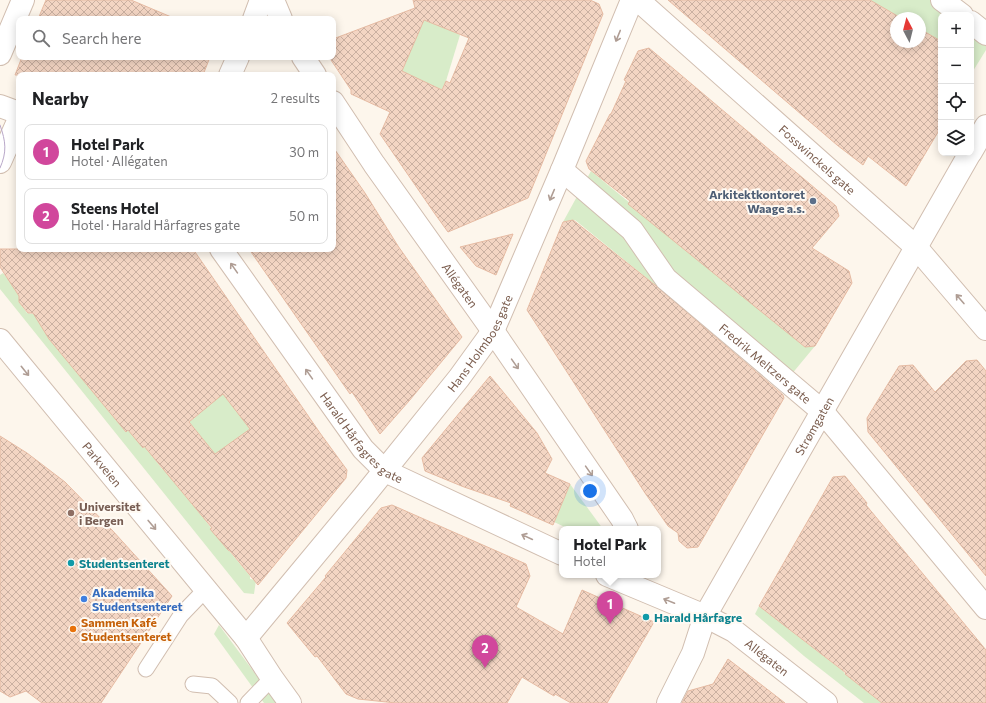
<!DOCTYPE html>
<meta charset="utf-8">
<style>
:root{--surface:#fff;--page:#f6f6f6;--text:#202124;--muted:#757577;--line:#e0e0e0;--accent:#e76f51}
body{margin:0;font-family:Commissioner,sans-serif;background:var(--page);color:var(--text)}
.controls{position:absolute;right:12px;top:12px;display:grid;overflow:hidden;border-radius:8px;box-shadow:0 2px 10px #0003}
.controls button{width:36px;height:36px;display:grid;place-items:center;padding:0;border:0;border-bottom:1px solid var(--line);background:var(--surface);color:var(--text);font:20px sans-serif}
.compass{position:absolute;left:890px;top:12px;width:36px;height:36px;border-radius:50%;background:var(--surface);box-shadow:0 2px 10px #0003;rotate:353deg}
.you{position:absolute;left:590px;top:491px;width:14px;height:14px;margin:-10px;border:3px solid #fff;border-radius:50%;background:#1a73e8;box-shadow:0 0 0 6px #1a73e833}
.badge{display:grid;place-items:center;width:26px;height:26px;border-radius:50%;background:var(--accent);color:#fff;font-size:13px;font-weight:700}
.pin{position:absolute;translate:-50% -33px;filter:drop-shadow(0 1px 2px #0008)}
.pin::after{content:'';position:absolute;top:21px;width:14px;height:12px;background:inherit;clip-path:polygon(0 0,100% 0,50% 100%)}
.popup{position:absolute;left:559px;top:526px;width:102px;height:52px;box-sizing:border-box;display:grid;place-content:center;border-radius:8px;background:var(--surface);filter:drop-shadow(0 1px 3px #0005);font-size:13px;white-space:nowrap;color:var(--muted)}
.popup b{font-size:15px;color:var(--text)}
.popup::after{content:'';position:absolute;left:50%;top:100%;margin-left:-8px;border:8px solid transparent;border-top-color:var(--surface)}
.list{margin:0;padding:0;list-style:none}
h2{display:flex;justify-content:space-between;align-items:center;height:52px;margin:0;padding:0 16px;font-size:17px}
h2 small{font-size:13px;font-weight:400;color:var(--muted)}
.list li{display:grid;grid-template-columns:26px 1fr auto;gap:12px;align-items:center;box-sizing:border-box;height:56px;margin:0 8px 8px;padding:0 8px;border:1px solid var(--line);border-radius:8px}
.list b{display:block;font-size:15px;white-space:nowrap}
.list p{margin:0;font-size:13px;white-space:nowrap;color:var(--muted)}
.list em{font-size:13px;font-style:normal;color:var(--muted)}
.icon{flex:none;width:22px;height:22px;fill:none;stroke:currentColor;stroke-width:2;stroke-linecap:round;stroke-linejoin:round}
.map{position:relative;flex:none;width:986px;height:703px;overflow:hidden}
.search{position:absolute;background:var(--surface);box-shadow:0 2px 10px #0003;left:16px;top:16px;width:320px;height:44px;display:flex;align-items:center;gap:10px;box-sizing:border-box;padding:0 14px;border-radius:8px;color:var(--muted);font-size:15px}
.panel{position:absolute;background:var(--surface);box-shadow:0 2px 10px #0003;left:16px;top:72px;width:320px;height:180px;border-radius:8px}
.map>svg:first-child{display:block}
.green{fill:#d8ecc9}
.building{fill:url(#building-cross-hatch);stroke:#e6bba3;fill-rule:evenodd}
.lines{fill:none;stroke-linecap:round;stroke-linejoin:round}
.service-casing{stroke:#d1beb0;stroke-width:17}
.pedestrian-casing{stroke:#d1beb0;stroke-width:24}
.minor-casing{stroke:#d1beb0;stroke-width:24}
.service{stroke:#fff;stroke-width:15}
.pedestrian{stroke:#fff;stroke-width:22}
.minor{stroke:#fff;stroke-width:22}
.tram{stroke:#b9a8c9;stroke-width:1}
.oneway{stroke:#af9d94}
.service-dot{fill:#5c6f8a;stroke:#fffaf3;stroke-width:1.5}
.education-dot{fill:#8d6e63;stroke:#fffaf3;stroke-width:1.5}
.culture-dot{fill:#0f9aa8;stroke:#fffaf3;stroke-width:1.5}
.shop-dot{fill:#3f7fe0;stroke:#fffaf3;stroke-width:1.5}
.food-dot{fill:#e8710a;stroke:#fffaf3;stroke-width:1.5}
.labels{text-anchor:middle;dominant-baseline:central;stroke-width:4;stroke-linejoin:round;paint-order:stroke}
.street-label{font-size:12px;fill:#7a5c4d;stroke:#fffaf3}
.service-label{font-size:12px;font-weight:bold;fill:#4e5e75;stroke:#fffaf3;text-anchor:end}
.education-label{font-size:12px;font-weight:bold;fill:#785e54;stroke:#fffaf3;text-anchor:start}
.culture-label{font-size:12px;font-weight:bold;fill:#0d838f;stroke:#fffaf3;text-anchor:start}
.shop-label{font-size:12px;font-weight:bold;fill:#366cbe;stroke:#fffaf3;text-anchor:start}
.food-label{font-size:12px;font-weight:bold;fill:#c56008;stroke:#fffaf3;text-anchor:start}
</style>
<div class="map">
<svg width="986" height="703" viewBox="0 0 986 703">
<defs>
<pattern id="building-cross-hatch" width="8" height="8" patternUnits="userSpaceOnUse"><rect width="8" height="8" fill="#f3d5c3"/><path d="M0 0l8 8M0 8l8-8" fill="none" stroke="#cab0a1"/></pattern>
</defs>
<rect width="100%" height="100%" fill="#fdf6ec"/>
<g class="green">
<polygon points="870,0 952,0 986,27 986,50 973,71 971,70 971,15 941,15 941,50 933,45 920,31 920,18 900,18"/>
<polygon points="422,15 460,35 446,81 438,97 400,70"/>
<polygon points="591,171 805,347 815,346 781,387 575,220 563,222"/>
<polygon points="3,273 21,295 19,296 19,302 27,313 33,314 35,313 126,432 129,429 143,448 145,446 162,469 164,469 201,515 202,515 205,519 205,520 211,528 211,529 250,576 250,579 256,580 254,594 244,593 0,289 0,275"/>
<polygon points="222,393 260,422 218,458 188,421 192,420 198,415 190,405"/>
<polygon points="570,484 603,529 569,529 554,522"/>
<polygon points="759,606 843,671 845,674 882,703 864,703 804,656 755,614"/>
<polygon points="219,625 277,703 264,703 214,634"/>
</g>
<g class="building">
<polygon points="46,0 131,0 176,19 38,19"/>
<path d="M413 0H590L599 4 603 14 528 198 448 232 435 214 380 134 390 112 351 94V90L329 57H333V39L415 8ZM424 20 469 38 450 83 446 81 442 90 402 71Z"/>
<polygon points="668,0 870,0 901,18 896,18 896,42 920,42 920,29 939,40 938,50 941,52 941,127 906,186 868,156 863,165 837,145"/>
<polygon points="649,48 836,206 839,216 812,248 849,271 852,283 815,346 805,347 628,204 630,201 589,169 586,161 610,114 611,114 626,81 624,80 638,51"/>
<polygon points="22,57 210,57 203,75 15,75"/>
<polygon points="333,147 365,193 398,246 462,337 409,401 380,434 352,392 350,394 249,249 333,249"/>
<polygon points="573,220 655,285 783,395 784,398 698,547 687,548 679,541 678,533 668,526 645,493 527,310 563,222"/>
<polygon points="513,234 496,275 476,266 460,247"/>
<path d="M0 249H193L320 433 347 470 346 478 258 585 230 551 228 550 210 529 212 528 144 446 143 448 128 430 126 432 49 339 33 313H28L19 302V296L0 267ZM223 394 250 429 215 454 189 422Z"/>
<polygon points="977,360 986,371 986,576 868,432 867,418 899,366 913,365 935,392 966,361"/>
<polygon points="490,376 537,433 552,459 545,473 570,484 553,525 510,506 511,503 464,487 425,471 422,458"/>
<polygon points="0,436 27,453 65,482 112,530 172,596 101,703 42,703 26,691 10,697 0,691"/>
<polygon points="845,476 867,503 866,505 986,650 986,703 882,703 845,674 846,673 759,606 833,477"/>
<polygon points="392,505 526,564 530,576 516,607 563,634 582,590 654,622 607,703 571,703 555,694 554,696 522,677 507,703 396,703 358,699 346,694 317,656 315,657 287,623 326,577 325,576 381,508"/>
<polygon points="728,659 785,703 682,703 688,691 713,684"/>
</g>
<g class="lines">
<g class="service-casing">
<g id="service">
<polyline points="146,669 181,615 206,589"/>
<polyline points="193,684 212,686 230,703"/>
<polyline points="248,703 272,678"/>
</g>
</g>
<g class="pedestrian-casing">
<g id="pedestrian">
<polyline points="942,0 962,15"/>
<polyline points="971,22 986,34"/>
</g>
</g>
<g class="minor-casing">
<g id="minor">
<polyline points="273,0 281,19"/>
<path id="s1" d="M638 0 916 247 986 329"/>
<polyline points="254,19 261,0"/>
<polyline points="0,54 23,0"/>
<polyline points="303,57 315,75"/>
<polyline points="230,75 238,57"/>
<path id="s2" d="M333 102 374 164 493 331 622 519 627 529"/>
<polyline points="0,106 19,113"/>
<polyline points="971,152 986,126"/>
<polyline points="0,162 19,119"/>
<path id="s3" d="M562 170 632 230 666 279 822 411 986 608"/>
<path id="s4" d="M221 249 363 449 385 471 562 554"/>
<path id="s5" d="M0 340 246 638 272 678 290 703"/>
<path id="s6" d="M607 575 705 616 734 631 826 703"/>
<path id="s7" d="M246 638 364 496 459 378 493 331 562 170 632 0"/>
<path id="s8" d="M668 703 693 653 705 616 970 153"/>
</g>
</g>
<use href="#service" class="service"/>
<use href="#pedestrian" class="pedestrian"/>
<use href="#minor" class="minor"/>
<path class="tram" d="M0 125C6 142 7 152 0 168"/>
</g>
<defs><path id="oneway-shaft" d="M-6 0H5M1.5-3L5.5 0L1.5 3" fill="none" stroke-width="1.6" stroke-linecap="round" stroke-linejoin="round"/></defs>
<g class="oneway">
<use href="#oneway-shaft" transform="translate(618 36) rotate(112)"/>
<use href="#oneway-shaft" transform="translate(552 195) rotate(113)"/>
<use href="#oneway-shaft" transform="translate(234 268) rotate(-125)"/>
<use href="#oneway-shaft" transform="translate(960 299) rotate(-131)"/>
<use href="#oneway-shaft" transform="translate(515 364) rotate(55)"/>
<use href="#oneway-shaft" transform="translate(25 371) rotate(51)"/>
<use href="#oneway-shaft" transform="translate(309 374) rotate(-125)"/>
<use href="#oneway-shaft" transform="translate(589 471) rotate(55)"/>
<use href="#oneway-shaft" transform="translate(152 525) rotate(50)"/>
<use href="#oneway-shaft" transform="translate(527 537) rotate(-155)"/>
<use href="#oneway-shaft" transform="translate(669 601) rotate(-158)"/>
</g>
<circle class="service-dot" cx="813" cy="201" r="4"/>
<circle class="education-dot" cx="71" cy="513" r="4"/>
<g class="culture-dot">
<circle cx="71" cy="563" r="4"/>
<circle cx="646" cy="617" r="4"/>
</g>
<circle class="shop-dot" cx="84" cy="599" r="4"/>
<circle class="food-dot" cx="73" cy="629" r="4"/>
<g class="labels">
<g class="street-label">
<text stroke="none"><textPath href="#s1" startOffset="240">Fosswinckels gate</textPath></text>
<text stroke="none"><textPath href="#s2" startOffset="223">Allégaten</textPath></text>
<text stroke="none"><textPath href="#s7" startOffset="377">Hans Holmboes gate</textPath></text>
<text stroke="none"><textPath href="#s3" startOffset="282">Fredrik Meltzers gate</textPath></text>
<text stroke="none"><textPath href="#s8" startOffset="314">Strømgaten</textPath></text>
<text stroke="none"><textPath href="#s4" startOffset="236">Harald Hårfagres gate</textPath></text>
<text stroke="none"><textPath href="#s5" startOffset="161">Parkveien</textPath></text>
<text stroke="none"><textPath href="#s6" startOffset="181">Allégaten</textPath></text>
</g>
<g class="service-label">
<text x="805" y="194">Arkitektkontoret<tspan x="805" dy="14">Waage a.s.</tspan></text>
</g>
<g class="education-label">
<text x="79" y="506">Universitet<tspan x="79" dy="14">i Bergen</tspan></text>
</g>
<g class="culture-label">
<text x="79" y="563">Studentsenteret</text>
<text x="654" y="617">Harald Hårfagre</text>
</g>
<g class="shop-label">
<text x="92" y="592">Akademika<tspan x="92" dy="14">Studentsenteret</tspan></text>
</g>
<g class="food-label">
<text x="81" y="622">Sammen Kafé<tspan x="81" dy="14">Studentsenteret</tspan></text>
</g>
</g>
</svg>
<div class="controls">
<button>+</button>
<button>−</button>
<button><svg class="icon" aria-label="locate" viewBox="0 0 24 24"><circle cx="12" cy="12" r="6"/><path d="M12 2v4M12 18v4M2 12h4M18 12h4"/></svg></button>
<button><svg class="icon" aria-label="layers" viewBox="0 0 24 24"><path d="M12 4l9 5-9 5-9-5zM3 14l9 5 9-5"/></svg></button>
</div>
<svg class="compass" viewBox="-18 -18 36 36"><path d="M0-13l5 13h-10z" fill="#e53935"/><path d="M0 13l5-13h-10z" fill="#757577"/></svg>
<div class="you"></div>
<div class="pin badge" style="left:610px;top:624px;background:#d1479c">1</div>
<div class="popup"><b>Hotel Park</b>Hotel</div>
<div class="pin badge" style="left:485px;top:668px;background:#d1479c">2</div>
<div class="search"><svg class="icon" aria-label="search" viewBox="0 0 24 24"><circle cx="10" cy="10" r="6"/><path d="M15 15l6 6"/></svg>Search here</div>
<section class="panel">
<h2>Nearby<small>2 results</small></h2>
<ul class="list">
<li><span class="badge" style="background:#d1479c">1</span><div><b>Hotel Park</b><p>Hotel · Allégaten</p></div><em>30 m</em></li>
<li><span class="badge" style="background:#d1479c">2</span><div><b>Steens Hotel</b><p>Hotel · Harald Hårfagres gate</p></div><em>50 m</em></li>
</ul>
</section>
</div>
